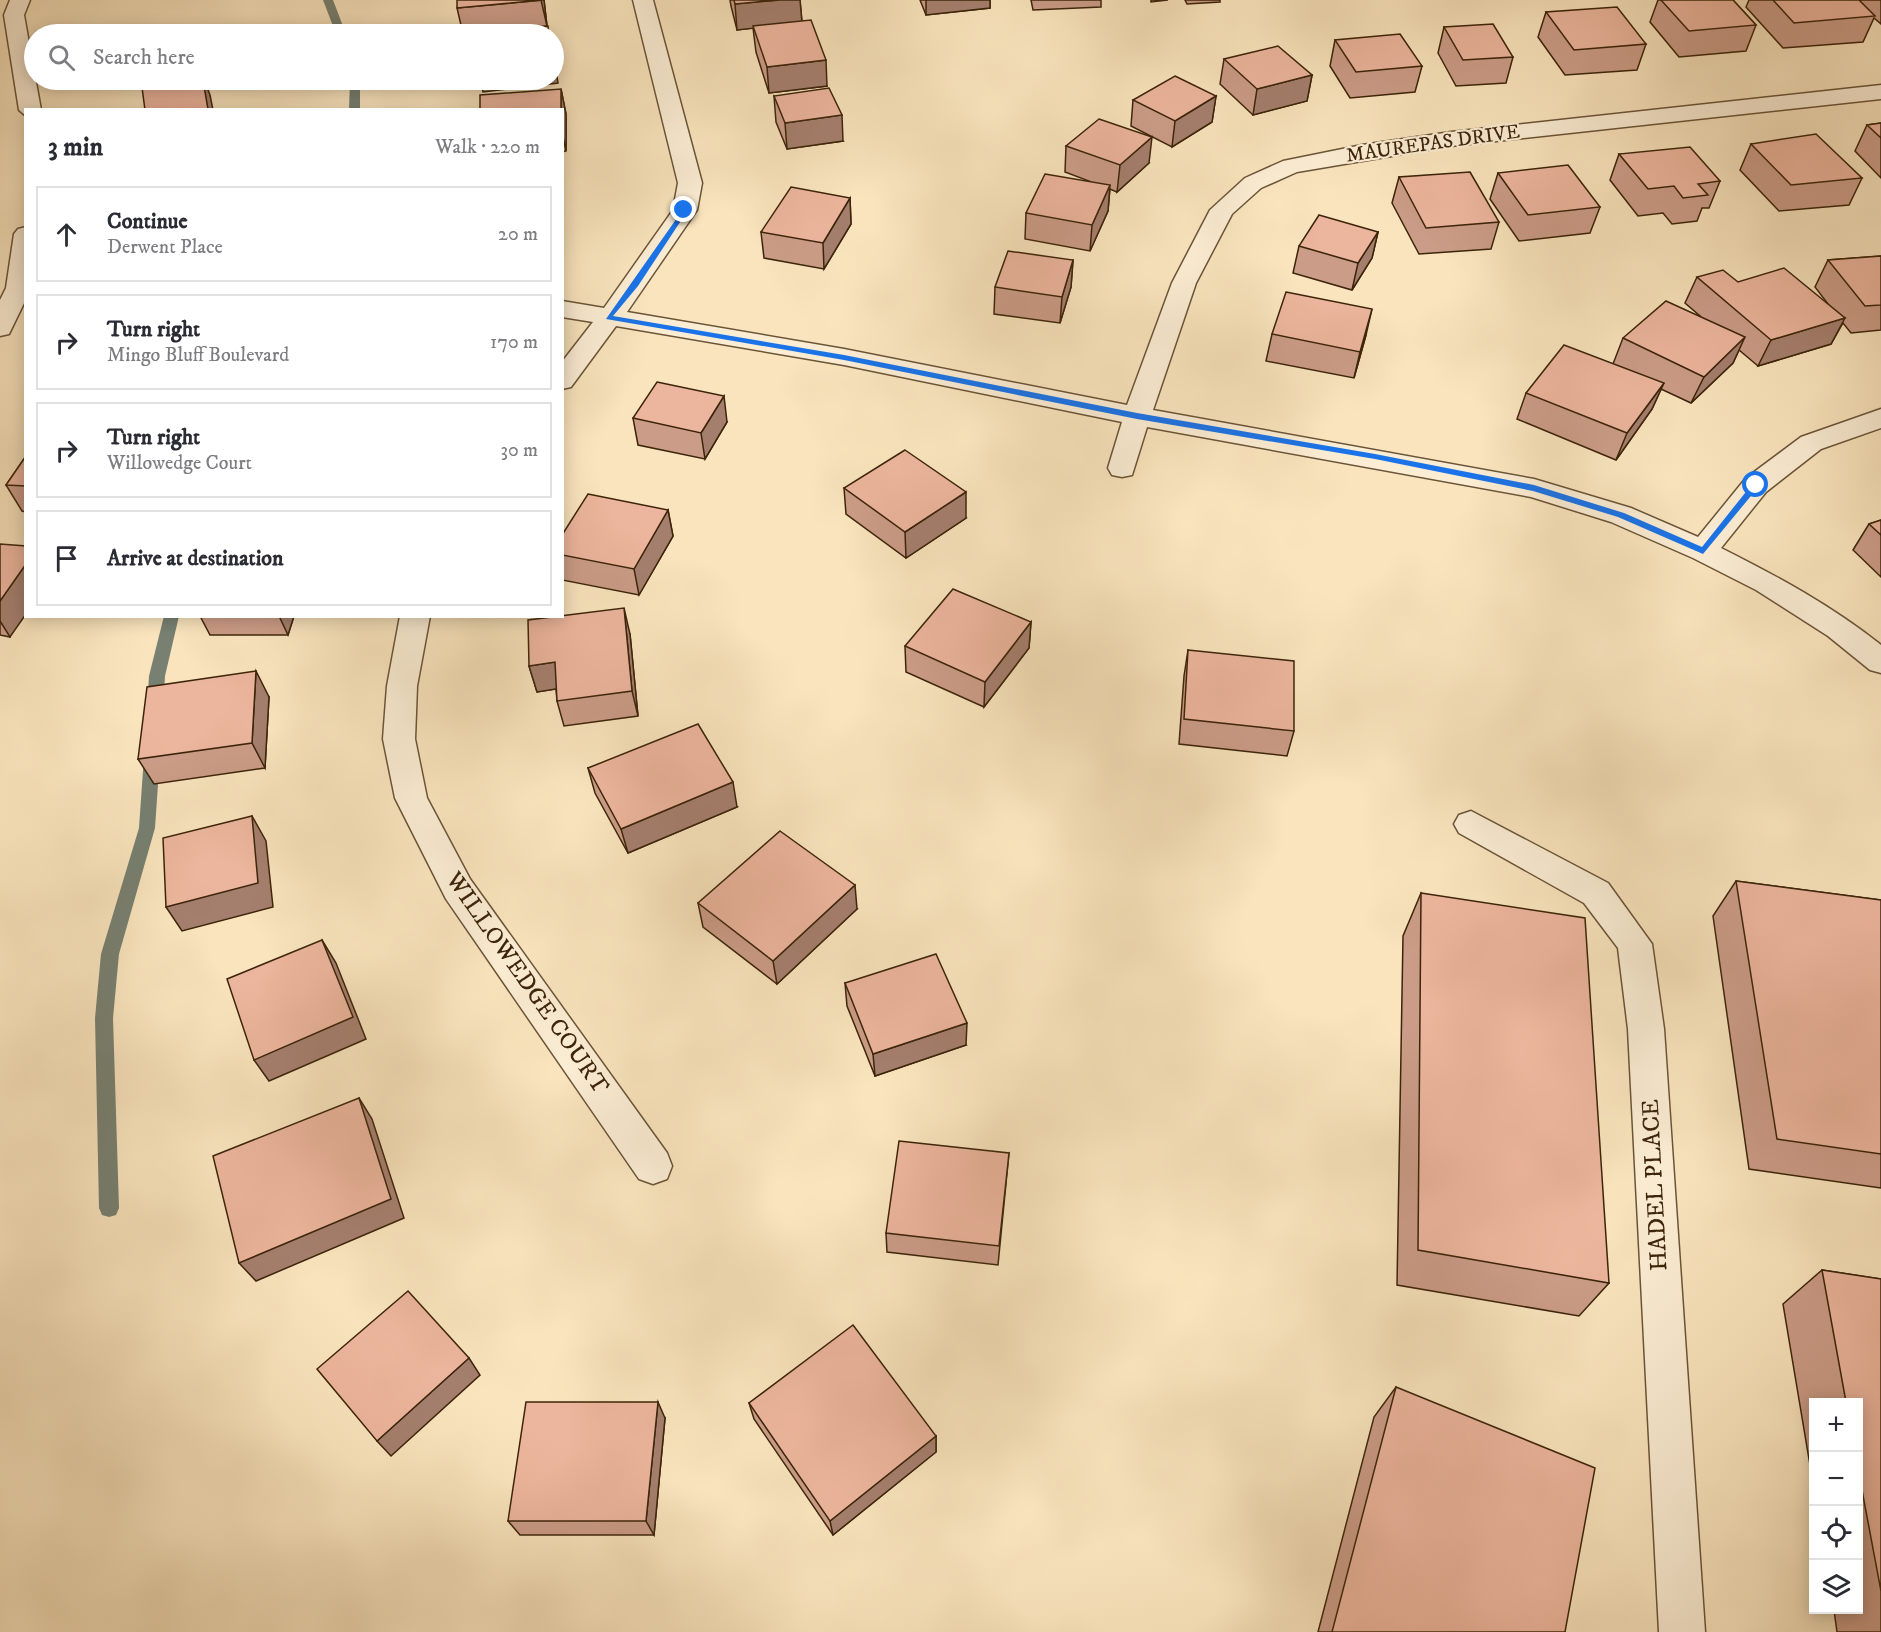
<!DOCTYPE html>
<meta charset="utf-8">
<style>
:root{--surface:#fff;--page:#f2f2f3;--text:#2b2b33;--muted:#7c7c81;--line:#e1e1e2}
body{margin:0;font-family:"IM FELL DW Pica",serif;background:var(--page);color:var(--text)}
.controls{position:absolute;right:18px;bottom:18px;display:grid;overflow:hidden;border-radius:0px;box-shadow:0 3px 15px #0003}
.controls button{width:54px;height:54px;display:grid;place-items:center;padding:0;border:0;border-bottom:2px solid var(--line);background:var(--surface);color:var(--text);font:30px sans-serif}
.stop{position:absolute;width:18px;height:18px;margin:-14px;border:4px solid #1a73e8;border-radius:50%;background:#fff}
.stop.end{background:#1a73e8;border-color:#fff;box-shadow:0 2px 6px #0008}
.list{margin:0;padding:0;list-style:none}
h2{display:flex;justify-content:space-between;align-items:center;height:78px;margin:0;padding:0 24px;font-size:26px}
h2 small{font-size:20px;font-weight:400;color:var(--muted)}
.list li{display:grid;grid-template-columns:39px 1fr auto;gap:18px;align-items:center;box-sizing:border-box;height:96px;margin:0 12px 12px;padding:0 12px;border:2px solid var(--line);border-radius:0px}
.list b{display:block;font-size:22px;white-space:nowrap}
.list p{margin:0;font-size:20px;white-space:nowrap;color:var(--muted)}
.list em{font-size:20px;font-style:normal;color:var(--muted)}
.icon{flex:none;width:33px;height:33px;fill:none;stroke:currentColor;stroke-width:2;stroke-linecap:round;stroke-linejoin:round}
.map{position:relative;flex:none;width:1881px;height:1632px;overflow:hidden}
.search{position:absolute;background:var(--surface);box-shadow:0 3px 15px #0003;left:24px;top:24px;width:540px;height:66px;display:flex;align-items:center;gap:15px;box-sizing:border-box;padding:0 21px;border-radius:33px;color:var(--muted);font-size:22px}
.panel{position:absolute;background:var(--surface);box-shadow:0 3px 15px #0003;left:24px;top:108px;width:540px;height:510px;border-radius:0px}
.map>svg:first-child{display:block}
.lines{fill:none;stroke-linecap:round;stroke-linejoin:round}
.stream{fill:#778071;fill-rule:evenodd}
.minor-casing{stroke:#6b5437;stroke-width:3}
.minor{fill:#fbedd4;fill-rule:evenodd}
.wall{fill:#cb9c87;stroke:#3c240a;stroke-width:1.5}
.shaded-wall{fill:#a57f6e;stroke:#3c240a;stroke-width:1.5}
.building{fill:#ecb59d;stroke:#3c240a;stroke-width:1.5}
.route{fill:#1a73e8}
.labels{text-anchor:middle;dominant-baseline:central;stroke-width:4.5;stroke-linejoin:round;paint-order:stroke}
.far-street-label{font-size:20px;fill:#3c240a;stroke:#fbedd4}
.street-label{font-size:24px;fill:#3c240a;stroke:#fbedd4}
</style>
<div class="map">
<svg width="1881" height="1632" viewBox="0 0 1881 1632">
<rect width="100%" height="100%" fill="#f9e4bd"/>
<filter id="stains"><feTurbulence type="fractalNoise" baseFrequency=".00333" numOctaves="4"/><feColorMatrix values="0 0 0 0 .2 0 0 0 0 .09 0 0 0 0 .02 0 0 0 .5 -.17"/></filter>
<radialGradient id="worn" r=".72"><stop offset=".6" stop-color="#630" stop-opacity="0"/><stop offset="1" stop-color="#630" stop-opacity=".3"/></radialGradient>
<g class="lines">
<g class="stream">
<polygon points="323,0 333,0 346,34 336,34"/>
<polygon points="350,80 360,80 360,110 349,110"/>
<polygon points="164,616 179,616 165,676 163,707 155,713 147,707 149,676"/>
<polygon points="152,750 160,756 155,828 119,954 113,1018 119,1208 116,1215 109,1217 102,1215 99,1208 95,1018 101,954 139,828 144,756"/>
</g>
<g class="minor-casing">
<g id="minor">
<polygon points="10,0 30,0 24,15 41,110 26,110 26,116 19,110 4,15"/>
<path d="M633 0H653L702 183 697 210 627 312 844 349 1127 405 1172 283 1210 210 1245 178 1283 161 1362 145 1451 132 1881 85V99L1451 146 1297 172 1261 188 1232 214 1196 283 1153 410 1534 479 1631 508 1698 537 1746 478 1801 437 1881 409V428L1821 449 1766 492 1721 548C1777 576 1832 606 1881 645V673L1870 670 1828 636 1756 590 1693 558 1611 522 1531 497 1147 427 1132 475 1122 477 1112 475 1108 468 1122 422 844 365 616 326 571 387 562 389V362L593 322 562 317V301L604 308 673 210 678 183Z"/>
<polygon points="26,227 26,299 9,334 0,336 0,300 6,288 14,234 18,229"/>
<polygon points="400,616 430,616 417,686 415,739 427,798 470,879 667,1153 672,1166 667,1179 653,1184 639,1179 446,899 395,798 383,739 387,686"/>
<polygon points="1471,811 1608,883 1652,944 1664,1029 1705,1632 1659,1632 1628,1029 1618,948 1584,903 1459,833 1454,824 1459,815"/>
</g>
</g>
<use href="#minor" class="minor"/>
</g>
<g class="wall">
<polygon points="544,0 547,26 463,34 457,8"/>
<polygon points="730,0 800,0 802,21 827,86 769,93 756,52 753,28 737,30 731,6"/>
<polygon points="920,0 990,0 990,8 926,15"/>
<polygon points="1031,0 1101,0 1101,7 1033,10"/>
<polygon points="1151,0 1168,0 1151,2"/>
<polygon points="1185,0 1220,0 1220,2 1187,4"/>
<polygon points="1658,0 1733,0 1756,25 1746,51 1679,57 1650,22"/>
<polygon points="1749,0 1859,0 1860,2 1861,0 1881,0 1881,24 1874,18 1863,42 1783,48 1746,7"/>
<polygon points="1546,12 1646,44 1637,70 1565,75 1538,37"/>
<polygon points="1444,27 1513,57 1506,83 1456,86 1438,53"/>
<polygon points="1335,40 1422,66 1415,92 1350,98 1330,66"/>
<polygon points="1224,59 1312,75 1307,101 1253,115 1220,84"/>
<polygon points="561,89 566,114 566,151 562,152 562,110"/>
<polygon points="774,96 843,141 787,149 776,122"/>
<polygon points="1216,96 1212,122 1172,147 1131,126 1133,100"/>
<polygon points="1881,123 1881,178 1855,151 1867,125"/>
<polygon points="1751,144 1862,178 1849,205 1779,211 1740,170"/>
<polygon points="1066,146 1149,163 1117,192 1110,189 1108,211 1090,251 1025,239 1026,213 1089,181 1065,172"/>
<polygon points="1619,154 1720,181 1709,208 1702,208 1697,221 1672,224 1663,213 1638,216 1610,180"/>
<polygon points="1498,173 1600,207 1590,233 1519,241 1490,199"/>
<polygon points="1399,177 1499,222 1491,249 1419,254 1392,203"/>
<polygon points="850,198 851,224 824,269 764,258 761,232"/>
<polygon points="1378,232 1372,258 1352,290 1293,273 1299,246"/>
<polygon points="1881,256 1881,330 1851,333 1843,323 1831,344 1758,366 1739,350 1733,363 1691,403 1661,389 1652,409 1616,460 1517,419 1526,393 1613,364 1623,338 1700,316 1685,303 1697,277 1738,282 1828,304 1815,287 1828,260"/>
<polygon points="1073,260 1071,287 1060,323 994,314 995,287"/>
<polygon points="1272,334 1366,335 1354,378 1266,361"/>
<polygon points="633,418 727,422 705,459 638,445"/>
<polygon points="26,456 26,512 22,511 6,485"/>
<polygon points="844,488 966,518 906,558 846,514"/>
<polygon points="668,510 673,536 639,595 562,580 562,535"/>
<polygon points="1881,520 1881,577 1853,550 1869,524"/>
<polygon points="0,544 10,637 0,635"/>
<polygon points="200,616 294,616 288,635 210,635"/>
<polygon points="1031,622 1029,648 984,707 906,672 905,646"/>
<polygon points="630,634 638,716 564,726 557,701 556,689 537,692 529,666"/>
<polygon points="1188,650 1294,731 1287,756 1179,744 1184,676"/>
<polygon points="269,697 265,768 154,784 138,759"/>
<polygon points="588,768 737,807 628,853 595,793"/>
<polygon points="1736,881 1881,900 1881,1188 1749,1169 1713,916"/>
<polygon points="1421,893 1609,1283 1579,1316 1397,1285 1403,936"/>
<polygon points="698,903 857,909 777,984 703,927"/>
<polygon points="845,983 966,1045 875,1076 847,1006"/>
<polygon points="1009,1153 998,1265 887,1252 886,1233"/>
<polygon points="1822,1270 1881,1279 1881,1632 1837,1632 1834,1610 1858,1610 1858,1402 1814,1402 1814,1489 1783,1304"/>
<polygon points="1396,1387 1565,1632 1318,1632 1374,1417"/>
<polygon points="749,1403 936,1436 936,1452 833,1535 754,1419"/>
<polygon points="665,1418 654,1535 520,1535 508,1521"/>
</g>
<g class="shaded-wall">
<polygon points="541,0 544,0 547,26"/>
<polygon points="779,0 800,0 802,23 737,30 735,4"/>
<polygon points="926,0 990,0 990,8 926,15"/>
<polygon points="554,57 558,83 483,92 480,80 554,80"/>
<polygon points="826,60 827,86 769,93 767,67"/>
<polygon points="1312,75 1307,101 1253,115 1257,89"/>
<polygon points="203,80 204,80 210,95 213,110 205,110"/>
<polygon points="561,89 566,114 566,151 562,132 562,110 561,110"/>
<polygon points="1216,96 1212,122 1172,147 1175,121"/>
<polygon points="842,115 843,141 787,149 785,123"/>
<polygon points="1152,137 1149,163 1117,192 1120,165"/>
<polygon points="1110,185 1108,211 1090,251 1092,225"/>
<polygon points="850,198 851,224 824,269 823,243"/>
<polygon points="1378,232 1372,258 1352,290 1358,263"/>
<polygon points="1073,260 1071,287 1060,323 1062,297"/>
<polygon points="1372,309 1366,335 1354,378 1360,352"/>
<polygon points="1845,318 1831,344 1758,366 1771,340"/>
<polygon points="1745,337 1733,363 1691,403 1704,377"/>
<polygon points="1664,383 1652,409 1616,460 1627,433"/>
<polygon points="724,396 727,422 705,459 701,433"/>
<polygon points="966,492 966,518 906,558 905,532"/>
<polygon points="668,510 673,536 639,595 634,569"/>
<polygon points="26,564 26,614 10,637 0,621 0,601"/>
<polygon points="624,608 630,634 638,716 632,691"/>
<polygon points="279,616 294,616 288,635"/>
<polygon points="1031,622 1029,648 984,707 985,682"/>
<polygon points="555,662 562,688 537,692 529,666"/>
<polygon points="256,671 269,697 265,768 252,743"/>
<polygon points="733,782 737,807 628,853 621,829"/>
<polygon points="252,816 266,841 273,907 182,931 166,907"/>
<polygon points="855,885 857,909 777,984 773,961"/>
<polygon points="322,940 336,963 366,1039 269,1081 254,1060"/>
<polygon points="967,1023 966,1045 875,1076 873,1054"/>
<polygon points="359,1098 372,1119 404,1218 256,1281 239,1263"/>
<polygon points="469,1358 480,1375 391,1456 377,1441"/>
<polygon points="658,1402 665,1418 654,1535 646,1521"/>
<polygon points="936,1436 936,1452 833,1535 830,1521"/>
</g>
<g class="building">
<polygon points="457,0 542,0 457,8"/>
<polygon points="734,0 779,0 735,4"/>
<polygon points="1661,0 1733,0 1756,25 1689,31"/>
<polygon points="1773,0 1859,0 1875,16 1794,23"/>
<polygon points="1617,7 1646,44 1574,50 1546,12"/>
<polygon points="811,20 826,60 767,67 753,26"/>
<polygon points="1493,24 1513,57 1463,60 1444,27"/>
<polygon points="548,26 549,34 475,34"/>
<polygon points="1400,34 1422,66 1356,72 1335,40"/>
<polygon points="1278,46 1312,75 1257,89 1224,59"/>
<polygon points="1175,76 1216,96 1175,121 1133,100"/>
<polygon points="141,80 203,80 208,109 145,110"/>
<polygon points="829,88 842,115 785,123 774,96"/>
<polygon points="561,89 561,110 480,110 480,95"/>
<polygon points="1099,119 1152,137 1120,165 1066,146"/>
<polygon points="1881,123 1881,138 1867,125"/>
<polygon points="1816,134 1862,178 1791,185 1751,144"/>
<polygon points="1690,147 1720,181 1698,184 1708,195 1683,198 1674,186 1648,189 1619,154"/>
<polygon points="1568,165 1600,207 1528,215 1498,173"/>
<polygon points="1470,172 1499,222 1426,228 1399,177"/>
<polygon points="1045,174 1110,185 1092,225 1026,213"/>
<polygon points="791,187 850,198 823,243 761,232"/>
<polygon points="1319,215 1378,232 1358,263 1299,246"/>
<polygon points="1008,251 1073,260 1062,297 995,287"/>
<polygon points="1881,256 1881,305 1865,306 1828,260"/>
<polygon points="1784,268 1845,318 1771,340 1697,277 1723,270 1738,282"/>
<polygon points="1286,292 1372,309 1360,352 1272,334"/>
<polygon points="1666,301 1745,337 1704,377 1623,338"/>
<polygon points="1564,345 1664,383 1627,433 1526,393"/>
<polygon points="657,382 724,396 701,433 633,418"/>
<polygon points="905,450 966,492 905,532 844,488"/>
<polygon points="26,456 26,486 6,485"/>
<polygon points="588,494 668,510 634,569 562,555 562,535"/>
<polygon points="1881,520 1881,535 1869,524"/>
<polygon points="0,544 26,546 26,564 0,601"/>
<polygon points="953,589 1031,622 985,682 905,646"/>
<polygon points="624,608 632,691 557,701 555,662 529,666 528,620"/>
<polygon points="1188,650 1294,661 1294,731 1184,719"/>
<polygon points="256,671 252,743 138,759 147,687"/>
<polygon points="698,724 733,782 621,829 588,768"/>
<polygon points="252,816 258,883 166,907 163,838"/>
<polygon points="780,831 855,885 773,961 698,903"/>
<polygon points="1736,881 1881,900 1881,1154 1777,1139"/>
<polygon points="1421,893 1585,918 1609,1283 1418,1250"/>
<polygon points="322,940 353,1017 254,1060 227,979"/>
<polygon points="936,954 967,1023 873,1054 845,983"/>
<polygon points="359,1098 391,1199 239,1263 213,1156"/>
<polygon points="899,1141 1009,1153 999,1246 886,1233"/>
<polygon points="1822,1270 1881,1279 1881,1591 1858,1469 1858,1402 1846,1402"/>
<polygon points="408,1291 469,1358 377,1441 317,1369"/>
<polygon points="853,1325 936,1436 830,1521 749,1403"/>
<polygon points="1396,1387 1595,1468 1565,1632 1332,1632"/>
<polygon points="526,1402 658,1402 646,1521 508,1521"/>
</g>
<polygon class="route" points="684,208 688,210 638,286 613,316 844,355 1137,413 1375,454 1534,485 1624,513 1702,547 1753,483 1760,485 1703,554 1618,517 1533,491 1375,459 1137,419 844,360 606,319"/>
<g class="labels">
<g class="far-street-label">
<text transform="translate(1433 144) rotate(-8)">MAUREPAS DRIVE</text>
</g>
<g class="street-label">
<text transform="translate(527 983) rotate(55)">WILLOWEDGE COURT</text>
<text transform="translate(1655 1185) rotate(-93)">HADEL PLACE</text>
</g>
</g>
<rect width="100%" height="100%" filter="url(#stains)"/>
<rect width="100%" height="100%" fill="url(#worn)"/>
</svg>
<div class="controls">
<button>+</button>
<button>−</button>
<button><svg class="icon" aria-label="locate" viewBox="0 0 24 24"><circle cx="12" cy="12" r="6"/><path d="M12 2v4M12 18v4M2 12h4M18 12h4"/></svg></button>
<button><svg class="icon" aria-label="layers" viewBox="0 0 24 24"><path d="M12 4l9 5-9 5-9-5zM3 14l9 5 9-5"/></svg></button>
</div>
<div class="stop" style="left:1756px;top:485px"></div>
<div class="stop end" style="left:684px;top:210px"></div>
<div class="search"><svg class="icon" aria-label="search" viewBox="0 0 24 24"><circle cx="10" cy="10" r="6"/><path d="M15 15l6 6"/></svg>Search here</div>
<section class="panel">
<h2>3 min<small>Walk · 220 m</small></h2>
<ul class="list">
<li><svg class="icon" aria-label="ahead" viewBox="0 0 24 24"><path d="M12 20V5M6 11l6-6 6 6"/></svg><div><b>Continue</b><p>Derwent Place</p></div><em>20 m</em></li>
<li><svg class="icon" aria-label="right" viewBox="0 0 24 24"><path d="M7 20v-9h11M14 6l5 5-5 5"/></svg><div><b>Turn right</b><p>Mingo Bluff Boulevard</p></div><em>170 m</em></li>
<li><svg class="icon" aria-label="right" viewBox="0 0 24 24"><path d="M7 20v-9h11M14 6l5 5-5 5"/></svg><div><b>Turn right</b><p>Willowedge Court</p></div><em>30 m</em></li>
<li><svg class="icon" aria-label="arrive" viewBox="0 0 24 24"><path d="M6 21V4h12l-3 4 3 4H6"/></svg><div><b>Arrive at destination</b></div></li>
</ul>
</section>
</div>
